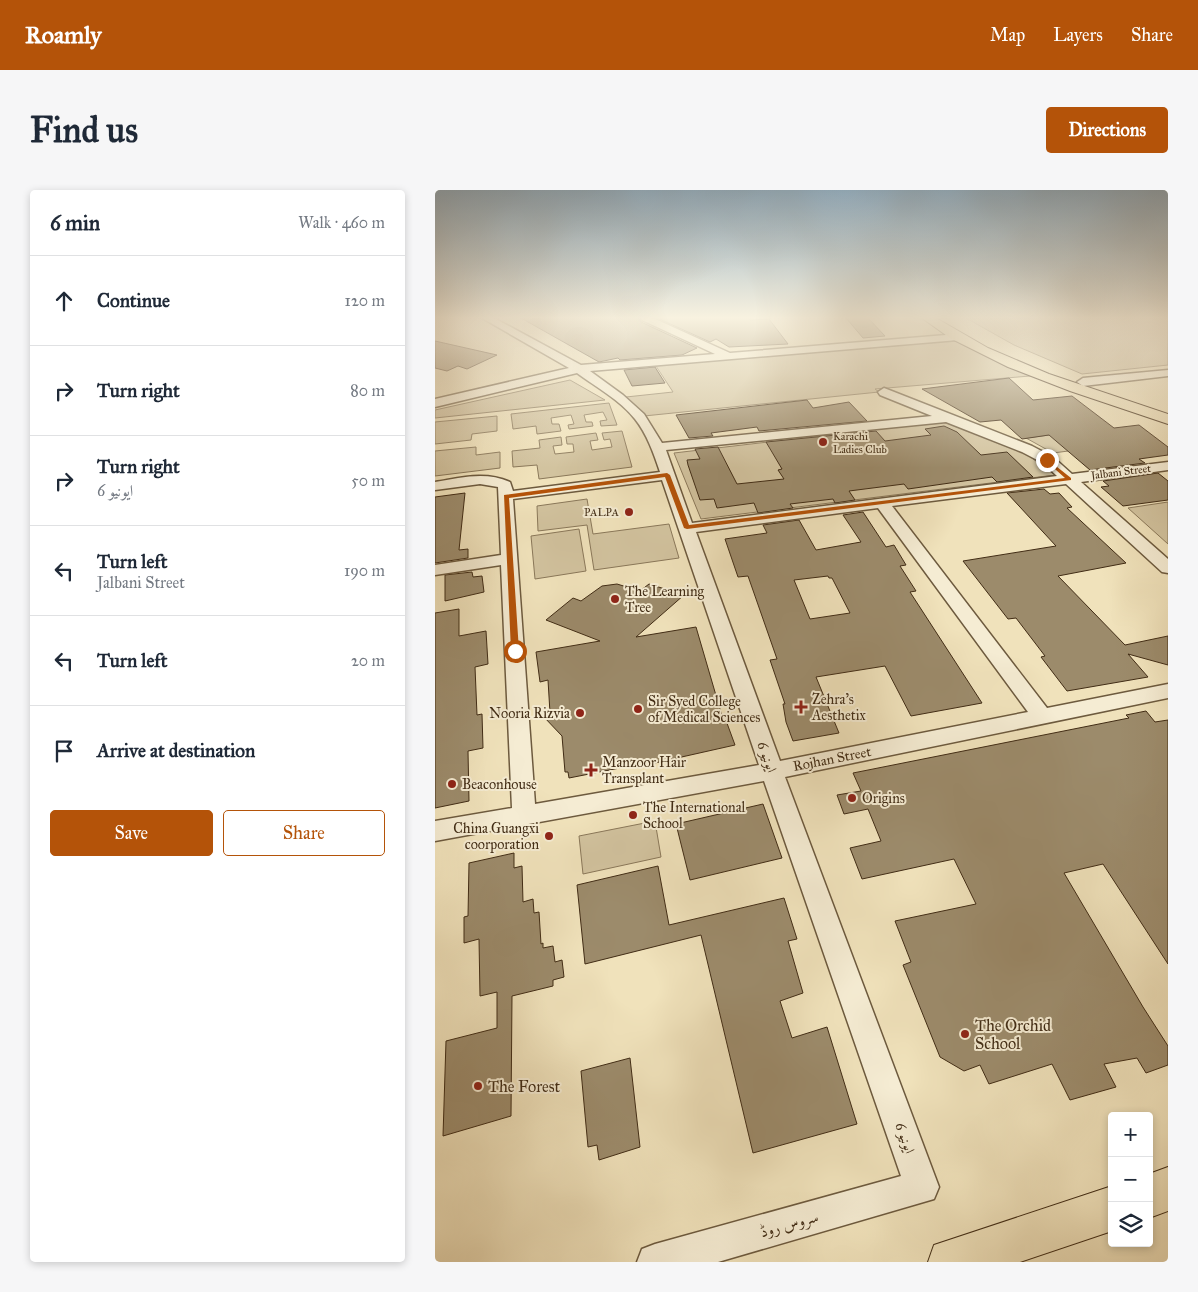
<!DOCTYPE html>
<meta charset="utf-8">
<style>
:root{--surface:#fff;--page:#f6f6f7;--text:#1f2937;--muted:#747a83;--line:#e0e1e3;--accent:#b45309}
body{margin:0;font-family:"IM FELL Great Primer",Amiri,serif;background:var(--page);color:var(--text)}
.controls{position:absolute;right:15px;bottom:15px;display:grid;overflow:hidden;border-radius:5px;box-shadow:0 2px 8px #0003}
.controls button{width:45px;height:45px;display:grid;place-items:center;padding:0;border:0;border-bottom:1px solid var(--line);background:var(--surface);color:var(--text);font:25px sans-serif}
.stop{position:absolute;width:15px;height:15px;margin:-11px;border:4px solid #b45309;border-radius:50%;background:#fff}
.stop.end{background:#b45309;border-color:#fff;box-shadow:0 1px 5px #0008}
.list{margin:0;padding:0;list-style:none}
h2{display:flex;justify-content:space-between;align-items:center;height:65px;margin:0;padding:0 20px;font-size:21px}
h2 small{font-size:16px;font-weight:400;color:var(--muted)}
.list li{display:grid;grid-template-columns:32px 1fr auto;gap:15px;align-items:center;box-sizing:border-box;height:90px;padding:0 20px;border-top:1px solid var(--line)}
.list b{display:block;font-size:19px;white-space:nowrap}
.list p{margin:0;font-size:16px;white-space:nowrap;color:var(--muted)}
.list em{font-size:16px;font-style:normal;color:var(--muted)}
.actions{display:flex;gap:10px;padding:15px 20px}
.actions a{flex:1;padding:11px 0;border:1px solid var(--accent);border-radius:5px;text-align:center;font-size:18px;color:var(--accent)}
.actions .main{background:var(--accent);color:#fff}
.icon{flex:none;width:28px;height:28px;fill:none;stroke:currentColor;stroke-width:2;stroke-linecap:round;stroke-linejoin:round}
.map{position:relative;flex:none;width:733px;height:1072px;overflow:hidden;border-radius:5px}
header{display:flex;align-items:center;gap:30px;box-sizing:border-box;height:70px;padding:0 25px;background:var(--accent);color:#fff}
header strong{font-size:24px}
nav{display:flex;gap:28px;margin-inline-start:auto;font-size:18px}
.intro{display:flex;align-items:center;justify-content:space-between;box-sizing:border-box;height:120px;padding:0 30px}
h1{margin:0;font-size:35px}
.button{padding:12px 22px;border-radius:5px;background:var(--accent);color:#fff;font-size:18px;font-weight:700}
main{display:flex;gap:30px;padding:0 30px}
aside{flex:1;background:var(--surface);border-radius:5px;box-shadow:0 2px 8px #0003}
.map>svg:first-child{display:block}
.green{fill:#d2c39f;stroke:#8a785a}
.building{fill:#9c8b6b;stroke:#412c15;fill-rule:evenodd}
.lines{fill:none;stroke-linecap:round;stroke-linejoin:round}
.minor-casing{stroke:#6d5a3e;stroke-width:3}
.major-casing{stroke:#412c15;stroke-width:2}
.minor{fill:#f5ecd3;fill-rule:evenodd}
.major{fill:#f0e2bb;fill-rule:evenodd}
.route{fill:#b45309}
.poi-dot{fill:#8f2418;stroke:#f5ecd3;stroke-width:2}
.labels{text-anchor:middle;dominant-baseline:central;stroke-width:4;stroke-linejoin:round;paint-order:stroke}
.far-poi-label{font-size:11px;fill:#412c15;stroke:#f5ecd3;text-anchor:start}
.far-street-label{font-size:11px;fill:#412c15;stroke:#f5ecd3}
.poi-label{font-size:14px;fill:#412c15;stroke:#f5ecd3;text-anchor:start}
.street-label{font-size:14px;fill:#412c15;stroke:#f5ecd3}
.near-poi-label{font-size:16px;fill:#412c15;stroke:#f5ecd3;text-anchor:start}
.near-street-label{font-size:16px;fill:#412c15;stroke:#f5ecd3}
</style>
<header>
<strong>Roamly</strong>
<nav><a>Map</a><a>Layers</a><a>Share</a></nav>
</header>
<div class="intro"><h1>Find us</h1><a class="button">Directions</a></div>
<main>
<aside>
<h2>6 min<small>Walk · 460 m</small></h2>
<ul class="list">
<li><svg class="icon" aria-label="ahead" viewBox="0 0 24 24"><path d="M12 20V5M6 11l6-6 6 6"/></svg><div><b>Continue</b></div><em>120 m</em></li>
<li><svg class="icon" aria-label="right" viewBox="0 0 24 24"><path d="M7 20v-9h11M14 6l5 5-5 5"/></svg><div><b>Turn right</b></div><em>80 m</em></li>
<li><svg class="icon" aria-label="right" viewBox="0 0 24 24"><path d="M7 20v-9h11M14 6l5 5-5 5"/></svg><div><b>Turn right</b><p>ایونیو 6</p></div><em>50 m</em></li>
<li><svg class="icon" aria-label="left" viewBox="0 0 24 24"><path d="M17 20v-9H6M10 6l-5 5 5 5"/></svg><div><b>Turn left</b><p>Jalbani Street</p></div><em>190 m</em></li>
<li><svg class="icon" aria-label="left" viewBox="0 0 24 24"><path d="M17 20v-9H6M10 6l-5 5 5 5"/></svg><div><b>Turn left</b></div><em>20 m</em></li>
<li><svg class="icon" aria-label="arrive" viewBox="0 0 24 24"><path d="M6 21V4h12l-3 4 3 4H6"/></svg><div><b>Arrive at destination</b></div></li>
</ul>
<div class="actions"><a class="main">Save</a><a>Share</a></div>
</aside>
<div class="map">
<svg width="733" height="1072" viewBox="0 0 733 1072">
<rect width="100%" height="100%" fill="#f0e2bb"/>
<filter id="stains"><feTurbulence type="fractalNoise" baseFrequency=".004" numOctaves="4"/><feColorMatrix values="0 0 0 0 .2 0 0 0 0 .09 0 0 0 0 .02 0 0 0 .5 -.17"/></filter>
<radialGradient id="worn" r=".72"><stop offset=".6" stop-color="#630" stop-opacity="0"/><stop offset="1" stop-color="#630" stop-opacity=".3"/></radialGradient>
<g class="green">
<polygon points="531,128 733,128 733,175 647,184 579,155"/>
<polygon points="523,147 607,185 440,199 444,202 209,226 191,207 238,202 219,173"/>
<polygon points="135,190 170,210 0,228 0,220"/>
<polygon points="174,213 182,235 166,236 165,231 172,230 168,222 149,225 151,232 157,232 158,236 134,239 133,235 139,234 136,225 116,228 117,234 124,234 126,241 102,244 101,236 78,239 76,224"/>
<polygon points="62,226 62,241 37,244 36,250 0,254 0,232"/>
<polygon points="513,231 586,260 620,285 266,329 239,263"/>
<polygon points="653,240 687,254 618,263 591,248"/>
<polygon points="187,241 197,277 104,289 102,275 78,277 77,261 105,258 104,250 126,247 127,255 118,256 120,264 139,262 138,254 132,254 131,247 161,243 163,250 155,251 157,260 177,257 175,249 169,250 167,243"/>
<polygon points="41,257 41,265 65,262 65,278 0,286 0,261"/>
<polygon points="152,309 158,344 234,334 244,368 159,380 152,335 103,341 102,316"/>
<polygon points="733,312 733,354 693,318"/>
<polygon points="144,339 151,381 100,389 96,346"/>
<polygon points="220,631 226,667 148,684 144,646"/>
</g>
<g class="building">
<polygon points="86,128 204,128 206,132 262,158 247,165 185,170 183,168 164,172"/>
<polygon points="222,128 315,128 315,130 334,129 353,154 294,157 281,149 275,152"/>
<polygon points="411,128 433,128 450,146 428,148"/>
<polygon points="0,151 62,165 32,179 23,176 12,181 0,178"/>
<polygon points="220,177 230,193 197,196 189,180"/>
<polygon points="574,188 598,210 637,206 679,238 704,235 733,257 733,265 704,269 710,273 655,280 614,245 587,249 566,230 545,232 487,199"/>
<polygon points="372,210 378,218 414,212 432,231 324,241 322,237 276,243 278,246 254,248 241,225"/>
<polygon points="509,236 522,242 546,265 572,262 598,287 562,292 557,287 473,299 469,294 414,301 420,310 400,313 398,309 355,314 358,318 323,323 319,313 282,318 279,309 265,310 253,275 252,270 265,269 260,259 283,257 302,294 349,289 343,280 347,279 331,252 441,241 450,251 496,245 490,239"/>
<polygon points="723,283 733,291 733,310 688,316 666,297 674,296 668,291"/>
<polygon points="609,299 615,304 624,303 637,317 632,318 691,373 623,386 690,455 733,446 733,475 693,464 713,487 632,501 606,467 610,466 581,428 573,429 528,371 621,356 572,303"/>
<polygon points="30,303 24,360 33,359 33,368 0,373 0,307"/>
<path d="M428 322 451 357 459 355 471 375 465 376 481 401 475 402 547 513 476 526 450 476 381 487 404 543 358 551 351 532 348 514H350L335 470 342 469 313 386 303 387 290 349 332 343 328 335 364 330 381 360 426 352 408 325ZM393 386 394 388H397L415 423 375 429 359 390Z"/>
<polygon points="37,382 38,387 47,386 49,402 10,411 10,385"/>
<polygon points="182,394 205,401 214,394 249,405 201,447 261,437 287,526 289,525 300,555 211,575 210,573 134,588 133,582 130,582 127,546 108,526 115,523 113,490 105,492 101,462 165,451 111,430 138,408 146,411 167,396"/>
<polygon points="24,419 24,446 51,441 53,474 40,477 42,525 47,524 48,558 33,561 34,611 0,618 0,423"/>
<polygon points="711,521 720,532 733,530 733,774 668,674 629,683 708,817 733,856 733,875 711,883 702,868 669,874 681,897 635,910 617,874 554,894 545,875 529,881 505,867 468,775 476,772 460,731 541,714 519,669 427,689 415,658 446,651 433,619 409,624 402,605 426,601 418,583 694,528 691,525"/>
<polygon points="328,614 347,668 255,690 241,634"/>
<polygon points="79,663 79,678 87,676 88,712 98,709 99,723 104,722 106,754 108,753 108,758 118,756 120,772 127,770 129,787 118,790 118,796 77,806 76,926 8,946 11,851 62,838 62,802 45,806 44,749 29,753 29,727 33,726 34,673"/>
<polygon points="223,676 234,735 349,708 362,749 353,751 368,803 345,811 357,848 392,837 422,934 318,963 266,745 150,774 142,695"/>
<polygon points="195,868 205,957 164,970 162,955 153,957 146,881"/>
</g>
<g class="lines">
<g class="minor-casing">
<g id="minor">
<path d="M47 128H59L146 175 280 164 207 130 206 128H218L295 163 523 144 528 147 523 150 155 181 188 205 209 224 227 253 497 226 445 205 443 202 449 198 597 256 618 267 637 284 733 272V280L646 292 733 369V383L727 382 631 294 457 316 612 518 733 494V508L350 587 504 997 499 1009 283 1072H202L207 1059 220 1054 466 986 329 591 0 651V631L77 618 66 375 0 385V375L66 365 63 297 45 294 0 300V292C26 288 50 281 75 292L78 301 225 282C219 264 212 244 200 229 185 210 161 197 142 183L0 217V209L134 178ZM511 232 587 262 608 273 622 286 257 333 231 260ZM227 290 324 575 100 614 78 309ZM443 318 593 522 345 571 261 342Z"/>
<polygon points="733,180 733,186 648,196 642,192 648,188"/>
</g>
</g>
<g class="major-casing">
<g id="major">
<polygon points="487,128 501,128 553,158 614,184 733,224 733,234 635,201 573,177 515,148"/>
<polygon points="733,977 733,1021 714,1028 714,984"/>
<polygon points="677,996 677,1041 585,1072 493,1072 499,1055"/>
</g>
</g>
<use href="#minor" class="minor"/>
<use href="#major" class="major"/>
</g>
<linearGradient id="sky" x2="0" y2="1"><stop stop-color="#93aec0"/><stop offset="0.46" stop-color="#f8f2e0"/><stop offset="1" stop-color="#f8f2e0" stop-opacity="0"/></linearGradient>
<rect width="733" height="278" fill="url(#sky)"/>
<polygon class="route" points="612,269 636,288 636,290 252,339 249,338 230,287 74,308 84,461 80,464 76,461 69,305 232,283 235,285 254,335 630,288 611,271"/>
<g class="poi-dot">
<circle cx="388" cy="252" r="5"/>
<circle cx="194" cy="322" r="5"/>
<circle cx="180" cy="409" r="5"/>
<path d="M363.5 509.5h5v5h5v5h-5v5h-5v-5h-5v-5h5z"/>
<circle cx="203" cy="519" r="5"/>
<circle cx="145" cy="523" r="5"/>
<path d="M153.5 572.5h5v5h5v5h-5v5h-5v-5h-5v-5h5z"/>
<circle cx="17" cy="594" r="5"/>
<circle cx="417" cy="608" r="5"/>
<circle cx="198" cy="625" r="5"/>
<circle cx="114" cy="646" r="5"/>
<circle cx="530" cy="844" r="5"/>
<circle cx="43" cy="896" r="5"/>
</g>
<g class="labels">
<g class="far-poi-label">
<text x="398" y="246">Karachi<tspan x="398" dy="13">Ladies Club</tspan></text>
<text x="184" y="322" text-anchor="end">PALPA</text>
</g>
<g class="far-street-label">
<text transform="translate(686 282) rotate(-7)">Jalbani Street</text>
</g>
<g class="poi-label">
<text x="190" y="401">The Learning<tspan x="190" dy="16">Tree</tspan></text>
<text x="377" y="509">Zehra's<tspan x="377" dy="16">Aesthetix</tspan></text>
<text x="213" y="511">Sir Syed College<tspan x="213" dy="16">of Medical Sciences</tspan></text>
<text x="135" y="523" text-anchor="end">Nooria Rizvia</text>
<text x="167" y="572">Manzoor Hair<tspan x="167" dy="16">Transplant</tspan></text>
<text x="27" y="594">Beaconhouse</text>
<text x="427" y="608">Origins</text>
<text x="208" y="617">The International<tspan x="208" dy="16">School</tspan></text>
<text x="104" y="638" text-anchor="end">China Guangxi<tspan x="104" dy="16">coorporation</tspan></text>
</g>
<g class="street-label">
<text transform="translate(332 567) rotate(70)">ایونیو 6</text>
<text transform="translate(397 569) rotate(-11)">Rojhan Street</text>
<text transform="translate(470 948) rotate(70)">ایونیو 6</text>
</g>
<g class="near-poi-label">
<text x="540" y="835">The Orchid<tspan x="540" dy="18">School</tspan></text>
<text x="53" y="896">The Forest</text>
</g>
<g class="near-street-label">
<text transform="translate(354 1034) rotate(-16)">سروس روڈ</text>
</g>
</g>
<rect width="100%" height="100%" filter="url(#stains)"/>
<rect width="100%" height="100%" fill="url(#worn)"/>
</svg>
<div class="controls">
<button>+</button>
<button>−</button>
<button><svg class="icon" aria-label="layers" viewBox="0 0 24 24"><path d="M12 4l9 5-9 5-9-5zM3 14l9 5 9-5"/></svg></button>
</div>
<div class="stop" style="left:80px;top:461px"></div>
<div class="stop end" style="left:612px;top:270px"></div>
</div>
</main>
